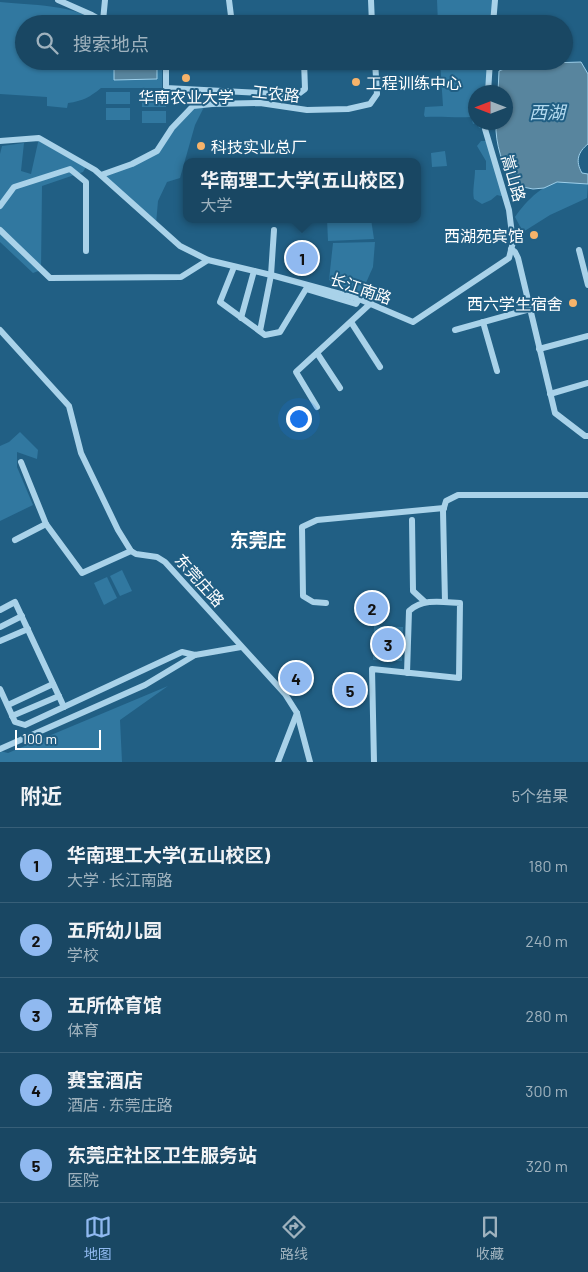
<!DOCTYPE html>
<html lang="zh">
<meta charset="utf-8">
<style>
:root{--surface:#194763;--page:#26516c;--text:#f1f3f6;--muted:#9fb2be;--line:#375f78;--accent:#90b9f0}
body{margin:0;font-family:Barlow,"Noto Sans SC",sans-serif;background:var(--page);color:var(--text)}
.compass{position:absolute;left:468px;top:85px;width:45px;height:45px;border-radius:50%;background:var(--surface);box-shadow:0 1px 4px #0004;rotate:270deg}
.scale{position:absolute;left:15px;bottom:12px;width:86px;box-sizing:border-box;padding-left:5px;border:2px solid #fff;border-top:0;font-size:14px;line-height:18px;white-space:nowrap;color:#fff;-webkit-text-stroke:4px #215f84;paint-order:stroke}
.you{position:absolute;left:298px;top:418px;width:18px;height:18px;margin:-12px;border:4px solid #fff;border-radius:50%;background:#1a73e8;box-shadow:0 0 0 8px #1a73e833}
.badge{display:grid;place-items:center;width:32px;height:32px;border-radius:50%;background:var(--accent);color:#111;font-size:16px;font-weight:700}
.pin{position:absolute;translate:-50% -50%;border:2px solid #fff;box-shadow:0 1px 5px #0006}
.popup{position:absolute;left:183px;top:158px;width:238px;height:65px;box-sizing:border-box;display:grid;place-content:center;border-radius:10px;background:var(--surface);filter:drop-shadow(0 1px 4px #0005);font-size:16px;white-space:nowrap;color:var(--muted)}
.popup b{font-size:19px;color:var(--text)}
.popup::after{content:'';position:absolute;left:50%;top:100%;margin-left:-10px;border:10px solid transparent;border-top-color:var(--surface)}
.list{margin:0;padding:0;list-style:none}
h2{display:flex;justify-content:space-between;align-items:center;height:65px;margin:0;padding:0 20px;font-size:21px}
h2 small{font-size:16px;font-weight:400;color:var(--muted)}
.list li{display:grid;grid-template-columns:32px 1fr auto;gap:15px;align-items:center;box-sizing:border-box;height:75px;padding:0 20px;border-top:1px solid var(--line)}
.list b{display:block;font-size:19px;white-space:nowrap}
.list p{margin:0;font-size:16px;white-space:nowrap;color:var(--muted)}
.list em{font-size:16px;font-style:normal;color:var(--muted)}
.icon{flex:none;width:28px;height:28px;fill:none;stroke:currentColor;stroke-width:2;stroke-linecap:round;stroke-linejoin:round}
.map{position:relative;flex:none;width:588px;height:762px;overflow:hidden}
.search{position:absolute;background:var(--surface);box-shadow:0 1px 4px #0004;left:15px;right:15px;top:15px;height:55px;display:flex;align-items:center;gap:12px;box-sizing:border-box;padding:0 18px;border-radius:28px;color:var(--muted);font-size:19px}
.sheet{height:440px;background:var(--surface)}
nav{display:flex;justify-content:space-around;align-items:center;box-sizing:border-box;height:70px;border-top:1px solid var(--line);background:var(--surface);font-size:14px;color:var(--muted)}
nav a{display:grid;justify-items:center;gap:2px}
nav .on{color:var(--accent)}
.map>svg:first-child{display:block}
.green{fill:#3178a0}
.water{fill:#58859e;stroke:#9dcfea}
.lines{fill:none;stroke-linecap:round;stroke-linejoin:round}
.minor{stroke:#a9d2e9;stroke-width:6}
.poi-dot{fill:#f6b36a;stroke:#215f84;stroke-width:2}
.labels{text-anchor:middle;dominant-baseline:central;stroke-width:4;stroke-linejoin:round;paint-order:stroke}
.poi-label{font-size:16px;fill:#fff;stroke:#215f84;text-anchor:start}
.street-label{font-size:16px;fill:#fff;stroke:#215f84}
.water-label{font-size:18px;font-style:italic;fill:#b5dbf0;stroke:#215f84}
.quarter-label{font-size:19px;font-weight:bold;fill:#fff;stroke:#215f84}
</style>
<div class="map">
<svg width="588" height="762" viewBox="0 0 588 762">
<rect width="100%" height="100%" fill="#215f84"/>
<g class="green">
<polygon points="437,0 495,0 493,24 438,24"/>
<path d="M0 2C28 5 78 4 99 24H24V61H162V88H101C90 97 83 101 68 103L67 108 47 106V97L0 94Z"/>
<path d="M440 61H490L488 92H476V122L486 123 485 129 479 128 477 123 473 124 471 117C456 118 441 116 425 117L424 115 425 107 443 106Z"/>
<rect x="106" y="92" width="24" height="12"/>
<rect x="142" y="95" width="24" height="12"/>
<polygon points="205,105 195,125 180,178 167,182 158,201 156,224 101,175 157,151 193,106"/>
<rect x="106" y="108" width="24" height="12"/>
<rect x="142" y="111" width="24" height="12"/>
<polygon points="39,138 87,165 83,172 42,186 41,270 33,273 0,242 0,154 2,146 24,143 21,171 31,174"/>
<path d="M481 141H489L505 197 497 195 491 200 482 204 474 199C472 192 475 179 475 170H486V161L477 146Z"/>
<polygon points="445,151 447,166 432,167 431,153"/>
<path d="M566 181 588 184 587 198 550 215 523 232 515 217C527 200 544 182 566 181Z"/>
<polygon points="327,219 371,219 374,239 328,241"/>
<polygon points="375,242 373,267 361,294 329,280 333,243"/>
<polygon points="20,432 38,450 37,459 17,452 17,467 33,505 0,521 0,446 9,442"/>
<polygon points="122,570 132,591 120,596 110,576"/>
<polygon points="107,577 117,598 104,605 94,583"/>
<polygon points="374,626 403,627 402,661 373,660"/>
<polygon points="168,686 120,720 122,762 0,762 0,751 8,753"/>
</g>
<g class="water">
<polygon points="114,61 157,61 157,79 114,80"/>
<path d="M581 62 588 74V144C578 152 575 161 582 173L588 174V184L557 182 544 188 533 189 513 185C503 166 495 144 496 123L506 122V92H498L499 71 517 64Z"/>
</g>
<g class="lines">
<g class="minor">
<polyline points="58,0 92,15 108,24"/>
<polyline points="229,0 232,24"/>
<polyline points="371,0 372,24"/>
<polyline points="103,21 105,0"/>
<polyline points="493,24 495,0"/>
<polyline points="166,61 166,88 297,95 305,89 304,61"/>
<polyline points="488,92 490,61"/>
<polyline points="0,141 39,138 95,170 180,246 208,260 271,275 359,299 413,322 509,258 513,242 509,210 485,129 486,122"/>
<polyline points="101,175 132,164 157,151 172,128 193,106 212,104 260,103 307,110 348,109 370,104 377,94 375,61"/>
<polyline points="0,206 14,187 70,169 86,182 86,251"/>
<polyline points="0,230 50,278 181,277 208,260"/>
<polyline points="511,249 515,252 518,258 555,413 585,436 588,436"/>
<polyline points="579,250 588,285"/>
<polyline points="234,267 220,302 265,335 280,332 306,289 356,304 359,299"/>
<polyline points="241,318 254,271"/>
<polyline points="351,322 380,367"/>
<polyline points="483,322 497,371"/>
<polyline points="0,330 69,406 81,453 118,530 131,551 136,554 157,557 165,562 285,694 297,713 310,762"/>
<polyline points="455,330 530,309"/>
<polyline points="260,331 271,275 274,230"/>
<polyline points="539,349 588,336"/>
<polyline points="317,353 340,388"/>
<polyline points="550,394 588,383"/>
<polyline points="317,407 296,372 371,303"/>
<polyline points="21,462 46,524 82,573 131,551"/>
<polyline points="412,520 413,591 425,602"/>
<polyline points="15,540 46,524"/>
<polyline points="445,602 443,511 446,501 458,495 588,495"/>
<polyline points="326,603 313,602 303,596 302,527 317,520 444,508"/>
<polyline points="0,610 15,602 64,707"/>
<polyline points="0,627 22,616"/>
<polyline points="0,641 28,629"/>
<polyline points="0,689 15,722 25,725 182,652 195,655 241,647"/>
<polyline points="8,705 53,684"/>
<polyline points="12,716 59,696"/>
<polyline points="0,749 145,685 195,655"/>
<polyline points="278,762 297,713"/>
<path d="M374 762 372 669 459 678 460 603C442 602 423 598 409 611L407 673"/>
</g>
</g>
<g class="poi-dot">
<circle cx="186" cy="78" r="5"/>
<circle cx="356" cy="82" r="5"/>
<circle cx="201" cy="146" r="5"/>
<circle cx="534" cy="235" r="5"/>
<circle cx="573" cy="303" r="5"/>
</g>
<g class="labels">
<g class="poi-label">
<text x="366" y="82">工程训练中心</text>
<text x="186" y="96" text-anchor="middle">华南农业大学</text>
<text x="211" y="146">科技实业总厂</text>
<text x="524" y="235" text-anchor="end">西湖苑宾馆</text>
<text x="563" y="303" text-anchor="end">西六学生宿舍</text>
</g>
<g class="street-label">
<text transform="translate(276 93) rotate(6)">工农路</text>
<text transform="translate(514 178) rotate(74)">嵩山路</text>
<text transform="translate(361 288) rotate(19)">长江南路</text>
<text transform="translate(200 580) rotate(48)">东莞庄路</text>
</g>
<g class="water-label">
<text x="547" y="112">西湖</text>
</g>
<g class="quarter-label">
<text x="258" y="539">东莞庄</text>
</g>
</g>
</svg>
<svg class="compass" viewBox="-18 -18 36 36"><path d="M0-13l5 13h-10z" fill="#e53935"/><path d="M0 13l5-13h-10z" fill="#9fb2be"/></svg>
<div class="scale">100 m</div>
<div class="you"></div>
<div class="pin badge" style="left:302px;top:258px">1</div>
<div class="popup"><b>华南理工大学(五山校区)</b>大学</div>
<div class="pin badge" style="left:372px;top:608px">2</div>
<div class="pin badge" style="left:388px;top:644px">3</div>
<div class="pin badge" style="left:296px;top:678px">4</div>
<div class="pin badge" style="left:350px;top:690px">5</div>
<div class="search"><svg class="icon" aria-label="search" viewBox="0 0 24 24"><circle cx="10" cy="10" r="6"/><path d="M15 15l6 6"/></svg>搜索地点</div>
</div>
<section class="sheet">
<h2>附近<small>5个结果</small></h2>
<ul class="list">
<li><span class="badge">1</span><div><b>华南理工大学(五山校区)</b><p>大学 · 长江南路</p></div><em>180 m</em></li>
<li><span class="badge">2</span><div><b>五所幼儿园</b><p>学校</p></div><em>240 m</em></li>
<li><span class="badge">3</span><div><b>五所体育馆</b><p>体育</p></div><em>280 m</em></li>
<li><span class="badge">4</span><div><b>赛宝酒店</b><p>酒店 · 东莞庄路</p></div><em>300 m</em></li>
<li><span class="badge">5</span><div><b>东莞庄社区卫生服务站</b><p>医院</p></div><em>320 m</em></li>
</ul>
</section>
<nav>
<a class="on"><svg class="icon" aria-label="map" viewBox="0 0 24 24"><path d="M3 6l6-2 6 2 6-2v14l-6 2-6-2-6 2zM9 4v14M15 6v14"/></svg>地图</a>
<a><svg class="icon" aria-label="directions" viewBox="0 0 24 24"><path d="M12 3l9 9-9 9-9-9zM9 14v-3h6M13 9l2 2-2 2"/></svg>路线</a>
<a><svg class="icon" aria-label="saved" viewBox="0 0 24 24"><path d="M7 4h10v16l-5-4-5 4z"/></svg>收藏</a>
</nav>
